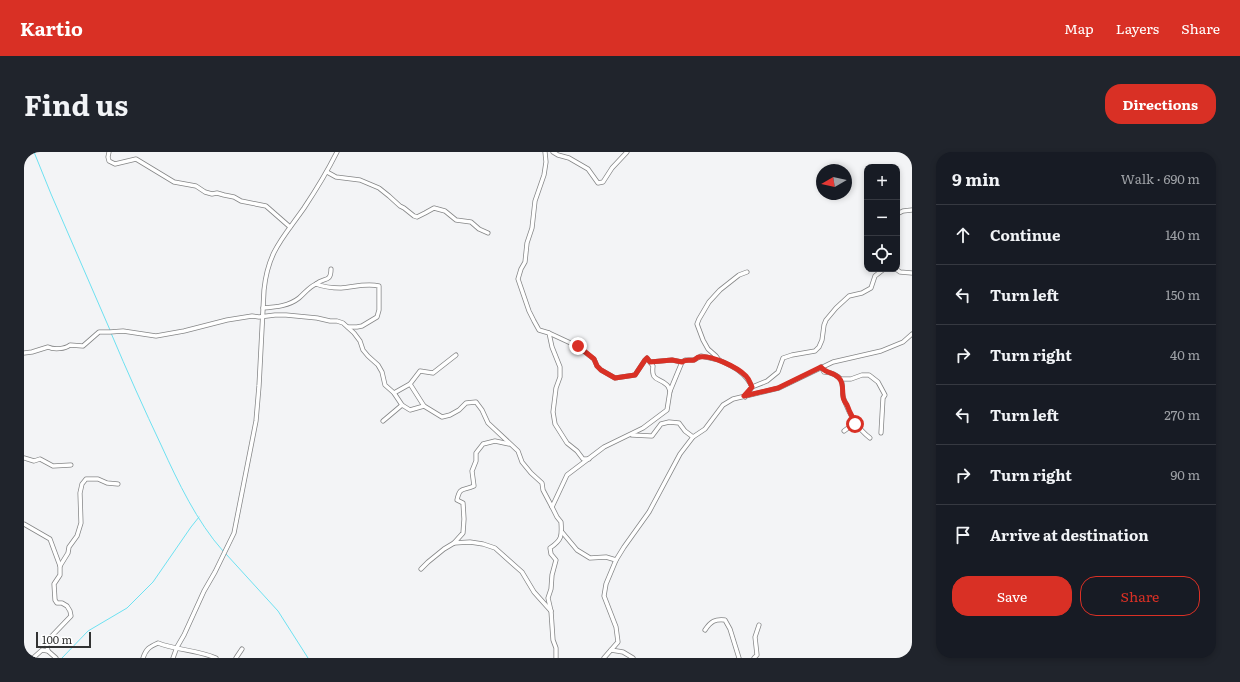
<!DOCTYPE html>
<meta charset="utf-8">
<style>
:root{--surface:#171b24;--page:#20242c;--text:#f1f3f6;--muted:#9ea1a6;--line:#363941;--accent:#d93025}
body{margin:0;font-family:Literata,serif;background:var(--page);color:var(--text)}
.controls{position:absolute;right:12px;top:12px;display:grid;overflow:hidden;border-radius:8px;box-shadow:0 2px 6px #0003}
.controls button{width:36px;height:36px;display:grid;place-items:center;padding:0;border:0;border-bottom:1px solid var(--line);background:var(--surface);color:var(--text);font:20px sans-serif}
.compass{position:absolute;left:792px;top:12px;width:36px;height:36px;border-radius:50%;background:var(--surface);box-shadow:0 2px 6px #0003;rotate:261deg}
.scale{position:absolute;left:12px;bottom:10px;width:55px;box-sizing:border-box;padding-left:4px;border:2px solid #323333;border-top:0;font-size:11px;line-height:14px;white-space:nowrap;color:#323333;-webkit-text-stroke:3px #fff;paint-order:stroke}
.stop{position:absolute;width:12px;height:12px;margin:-9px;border:3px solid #d93025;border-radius:50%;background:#fff}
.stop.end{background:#d93025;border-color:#fff;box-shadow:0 1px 4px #0008}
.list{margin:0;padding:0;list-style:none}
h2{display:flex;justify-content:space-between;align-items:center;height:52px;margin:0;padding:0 16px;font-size:17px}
h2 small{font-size:13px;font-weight:400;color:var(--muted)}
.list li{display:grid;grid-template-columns:26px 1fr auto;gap:12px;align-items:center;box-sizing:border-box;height:60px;padding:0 16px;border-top:1px solid var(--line)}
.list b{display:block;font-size:15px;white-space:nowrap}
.list em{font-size:13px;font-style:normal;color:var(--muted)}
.actions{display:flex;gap:8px;padding:12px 16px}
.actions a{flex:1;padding:9px 0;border:1px solid var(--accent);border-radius:16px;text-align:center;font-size:14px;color:var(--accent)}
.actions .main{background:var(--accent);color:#fff}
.icon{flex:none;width:22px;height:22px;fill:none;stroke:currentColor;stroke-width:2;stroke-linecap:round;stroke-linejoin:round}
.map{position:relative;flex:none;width:888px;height:506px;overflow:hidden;border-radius:16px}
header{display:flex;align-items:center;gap:24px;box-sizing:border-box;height:56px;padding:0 20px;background:var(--accent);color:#fff}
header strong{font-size:19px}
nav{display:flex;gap:22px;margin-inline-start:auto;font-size:14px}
.intro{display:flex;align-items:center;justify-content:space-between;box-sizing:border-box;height:96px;padding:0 24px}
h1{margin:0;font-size:28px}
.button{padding:10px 18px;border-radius:16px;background:var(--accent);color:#fff;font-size:14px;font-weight:700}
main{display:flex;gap:24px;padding:0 24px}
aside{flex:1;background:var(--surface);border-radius:16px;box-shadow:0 2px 6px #0003}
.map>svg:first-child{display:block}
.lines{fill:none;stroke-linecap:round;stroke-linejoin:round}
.stream{stroke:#6de1f1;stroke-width:1}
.street-casing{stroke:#858687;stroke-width:5}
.street{stroke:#fff;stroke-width:3.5}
.route{stroke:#d93025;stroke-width:5}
</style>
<header>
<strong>Kartio</strong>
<nav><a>Map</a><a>Layers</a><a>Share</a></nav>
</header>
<div class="intro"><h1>Find us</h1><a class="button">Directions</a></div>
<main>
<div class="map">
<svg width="888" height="506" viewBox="0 0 888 506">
<rect width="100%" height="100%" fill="#f3f4f6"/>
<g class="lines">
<g class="stream">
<polyline points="10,0 27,42 86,178"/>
<path d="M87 181C103 219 120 257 138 295 154 330 173 370 199 399"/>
<polyline points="202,402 254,459 284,506"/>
<polyline points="38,506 64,479 103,456 129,430 167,375 175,365"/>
</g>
<g class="street-casing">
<g id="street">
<polyline points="85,0 84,5 85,9 91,12 112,7 150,30 172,34 181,40 188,42 193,41 200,43 210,45 217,49 242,54 266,75"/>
<polyline points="521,0 522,10 520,23 511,49 508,76 503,91 501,110 497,117 494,127 505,159 510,169 515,178 525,181 528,195 536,215 536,225 532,236 529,260 531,272 543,291 553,299 559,307 565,307"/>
<polyline points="529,0 534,3 545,6 564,17 574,31 579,30 588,16 603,0"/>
<polyline points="888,0 888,3"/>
<polyline points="303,20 312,25 336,28 355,36 365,44 376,54 380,56 390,64 393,65 401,61 410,56 421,59 432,68 447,70 455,77 464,81"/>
<polyline points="873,62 879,59 888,58"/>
<polyline points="872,117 876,120 888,121"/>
<path d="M292 132C300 125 307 131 307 117"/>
<path d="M239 156C252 155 265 154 275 146 281 141 285 135 292 132 300 135 309 136 317 136 330 135 342 131 355 134V158L353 165 338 174 333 175H324"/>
<path d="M525 181 553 194 570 207 573 214 577 218 591 226 611 223 621 208 623 206 629 214C627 230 635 225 643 233 645 235 645 237 646 239"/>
<path d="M0 201 8 200 24 195C30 198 41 197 46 193L59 194 75 180H86L99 179 132 184 160 179 203 168 228 164 235 165 251 163H262L293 166 306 169H313L319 171 330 181 336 189 339 198 344 204 354 213 358 220 361 233 370 241 378 253"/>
<path d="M695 208C710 215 721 220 728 235"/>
<polyline points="626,210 648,208 658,210"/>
<path d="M797 215 800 220C806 220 814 223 817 228 820 234 817 241 820 247 825 262 833 276 846 286"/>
<polyline points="816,227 827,227 838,223 845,223 854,230 861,243 859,246 857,281"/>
<polyline points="370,241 386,232"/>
<polyline points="721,245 728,235 743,229 754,220 759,206 768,203 791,199 795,195 798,188 800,173 802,168 812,156 825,144 838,141 847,136 851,124 860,117"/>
<polyline points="400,254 386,232 396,219 409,221 432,203"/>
<polyline points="359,269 378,253 386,258 400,254 418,265 426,263 435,258 442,251 452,250 458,258 464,271 494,299 498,310 507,321 518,331 519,338 528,355 543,323 580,295 619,276 643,258 646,239 658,210 661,208 670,208 677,204 695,208 692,204 684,197 679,188 673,172 675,167 685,150 696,138 715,123 723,120"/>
<polyline points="820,279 828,273 833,272"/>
<polyline points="608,283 628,284 637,272 645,270 655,271 661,279 669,285"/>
<polyline points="0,306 10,309 16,307 29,314 47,313"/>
<path d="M528 355 533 365 537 370C538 384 538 388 526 396L527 402 532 408 528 423 527 437 524 446 527 459 529 488 532 496V506"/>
<polyline points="0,372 26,387 36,414"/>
<polyline points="538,380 553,398 566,406 582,405 592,408"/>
<path d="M430 391 439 381 440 367 439 351 433 348C436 334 439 339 450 334L448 319 452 309V301L459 292 471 289 485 292"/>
<polyline points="397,417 404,410 420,397 430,391 446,390 459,392 471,396 498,420 510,440 527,459"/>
<path d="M681 478C687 469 691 467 701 468L706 477 715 506"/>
<polyline points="587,498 599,500 609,506"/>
<polyline points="24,499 23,494 24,488 47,464 46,459 43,454 38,451 33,451 31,448 30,432 36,423 36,414 44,401 45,395 53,384 57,371 56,341 58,332 62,327 74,327 83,331 94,332"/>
<polyline points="9,506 18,498 24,499 32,506"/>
<path d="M119 506C122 497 125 495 134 491 152 498 173 498 192 506"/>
<path d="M149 506 153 495 160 483 180 439 191 420 210 381 232 269 235 234 240 138C244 99 259 86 280 56 292 38 303 20 313 0"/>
<polyline points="212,506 218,497"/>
<polyline points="580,506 594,490 592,475 580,444 582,432 592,408 600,395 625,360 656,302 669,285 681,277 699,253 709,247 755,236 809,210 857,199 879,190 888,182"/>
<polyline points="730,506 733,503 731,485 735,473"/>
</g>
</g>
<use href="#street" class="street"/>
</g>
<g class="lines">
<path class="route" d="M554 194 570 207 573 214 577 218 591 226 611 223 621 208 623 206 626 210 648 208 658 210C662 207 666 209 670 208 672 207 673 205 675 205 688 203 713 215 722 224 725 227 726 231 728 235L720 244 754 236 797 215C802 222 809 219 815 226 820 231 818 238 819 244 819 248 821 250 823 253 827 262 826 264 834 272H831"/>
</g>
</svg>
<div class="controls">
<button>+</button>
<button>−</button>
<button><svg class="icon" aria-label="locate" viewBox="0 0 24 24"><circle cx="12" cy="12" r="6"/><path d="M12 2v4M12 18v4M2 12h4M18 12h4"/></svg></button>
</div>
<svg class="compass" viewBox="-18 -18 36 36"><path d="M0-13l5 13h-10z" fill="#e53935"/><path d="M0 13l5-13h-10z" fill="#9ea1a6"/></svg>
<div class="scale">100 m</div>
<div class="stop" style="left:831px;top:272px"></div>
<div class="stop end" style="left:554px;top:194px"></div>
</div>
<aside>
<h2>9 min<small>Walk · 690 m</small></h2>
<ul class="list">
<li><svg class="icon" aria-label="ahead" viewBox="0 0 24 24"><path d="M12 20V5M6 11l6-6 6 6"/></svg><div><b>Continue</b></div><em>140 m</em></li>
<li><svg class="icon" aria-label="left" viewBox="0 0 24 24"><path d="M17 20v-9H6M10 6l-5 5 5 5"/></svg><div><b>Turn left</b></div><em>150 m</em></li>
<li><svg class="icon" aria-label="right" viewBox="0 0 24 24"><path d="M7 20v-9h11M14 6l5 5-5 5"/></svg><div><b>Turn right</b></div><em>40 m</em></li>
<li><svg class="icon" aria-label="left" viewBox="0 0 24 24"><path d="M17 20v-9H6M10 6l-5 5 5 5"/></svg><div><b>Turn left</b></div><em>270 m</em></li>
<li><svg class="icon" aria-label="right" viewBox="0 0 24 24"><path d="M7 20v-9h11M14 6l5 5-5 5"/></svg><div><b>Turn right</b></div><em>90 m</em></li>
<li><svg class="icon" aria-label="arrive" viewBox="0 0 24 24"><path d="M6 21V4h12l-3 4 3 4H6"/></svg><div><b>Arrive at destination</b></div></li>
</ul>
<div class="actions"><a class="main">Save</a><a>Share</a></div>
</aside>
</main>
